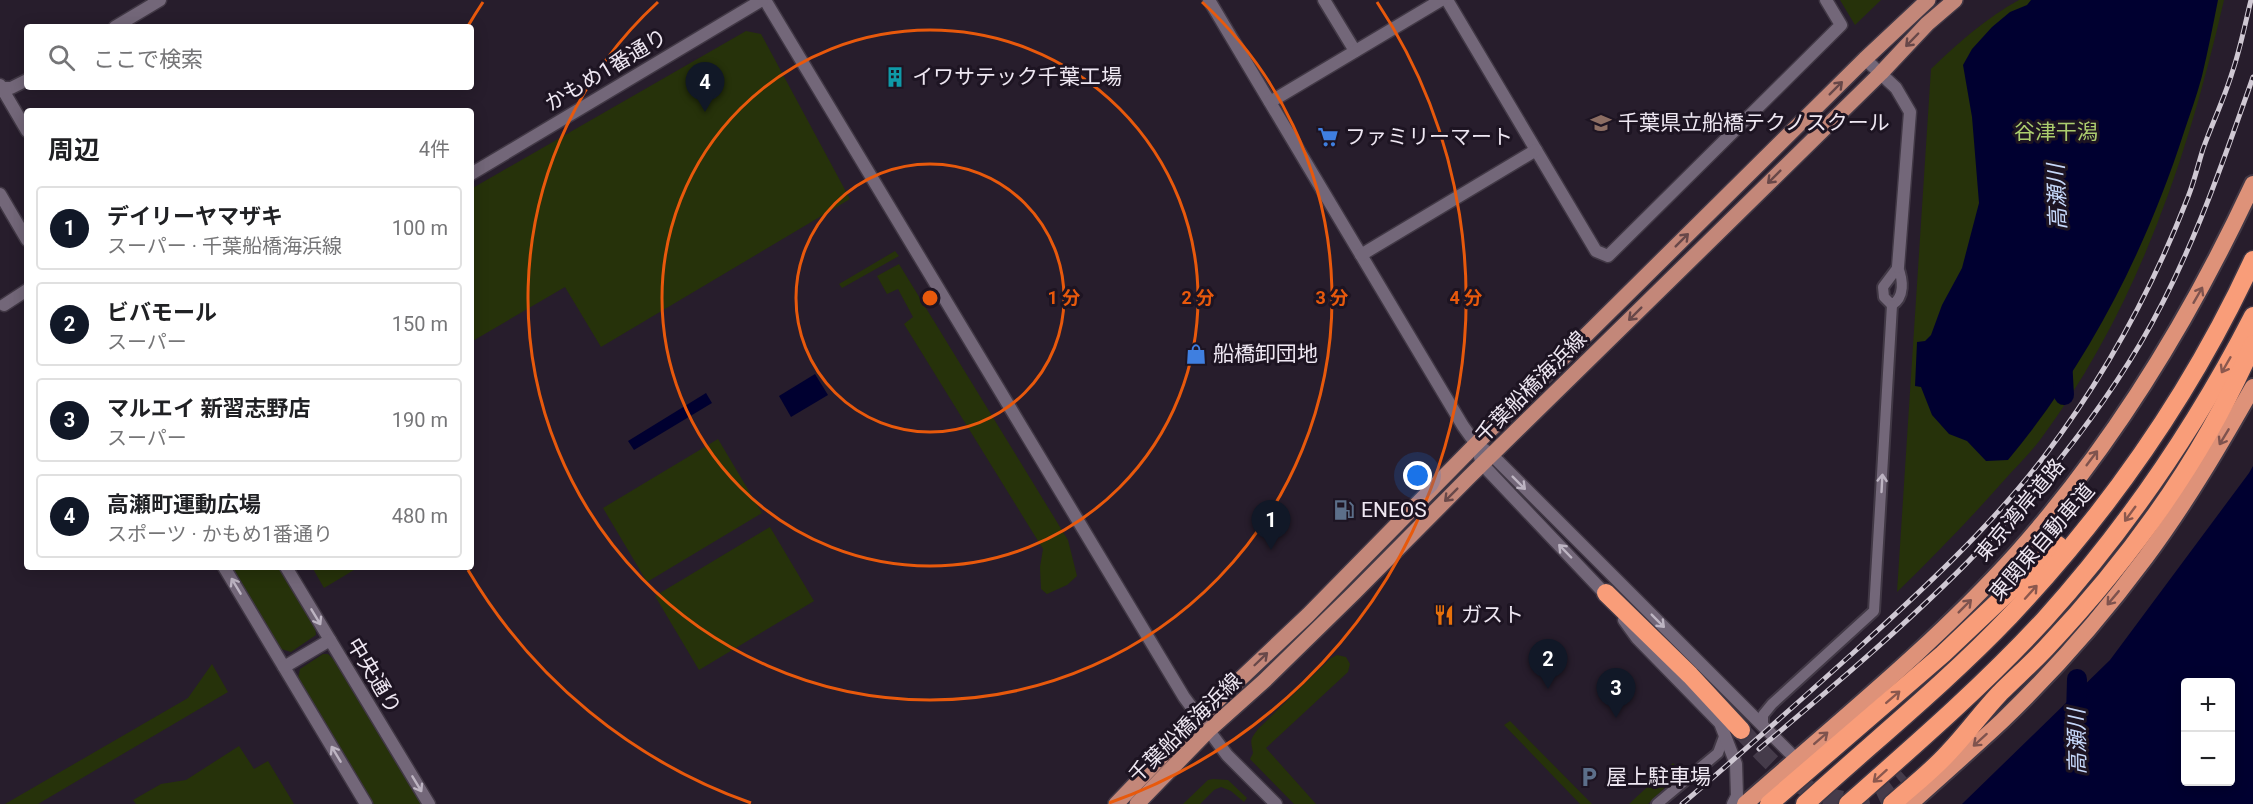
<!DOCTYPE html>
<html lang="ja">
<meta charset="utf-8">
<style>
:root{--surface:#fff;--page:#f2f2f2;--text:#202124;--muted:#757577;--line:#e0e0e0;--accent:#111827}
body{margin:0;font-family:Roboto,"Noto Sans JP",sans-serif;background:var(--page);color:var(--text)}
.controls{position:absolute;right:18px;bottom:18px;display:grid;overflow:hidden;border-radius:6px;box-shadow:0 3px 15px #0003}
.controls button{width:54px;height:54px;display:grid;place-items:center;padding:0;border:0;border-bottom:2px solid var(--line);background:var(--surface);color:var(--text);font:30px sans-serif}
.you{position:absolute;left:1418px;top:476px;width:21px;height:21px;margin:-15px;border:4px solid #fff;border-radius:50%;background:#1a73e8;box-shadow:0 0 0 9px #1a73e833}
.badge{display:grid;place-items:center;width:39px;height:39px;border-radius:50%;background:var(--accent);color:#fff;font-size:20px;font-weight:700}
.pin{position:absolute;translate:-50% -50px;filter:drop-shadow(0 2px 3px #0008)}
.pin::after{content:'';position:absolute;top:32px;width:21px;height:18px;background:inherit;clip-path:polygon(0 0,100% 0,50% 100%)}
.list{margin:0;padding:0;list-style:none}
h2{display:flex;justify-content:space-between;align-items:center;height:78px;margin:0;padding:0 24px;font-size:26px}
h2 small{font-size:20px;font-weight:400;color:var(--muted)}
.list li{display:grid;grid-template-columns:39px 1fr auto;gap:18px;align-items:center;box-sizing:border-box;height:84px;margin:0 12px 12px;padding:0 12px;border:2px solid var(--line);border-radius:6px}
.list b{display:block;font-size:22px;white-space:nowrap}
.list p{margin:0;font-size:20px;white-space:nowrap;color:var(--muted)}
.list em{font-size:20px;font-style:normal;color:var(--muted)}
.icon{flex:none;width:33px;height:33px;fill:none;stroke:currentColor;stroke-width:2;stroke-linecap:round;stroke-linejoin:round}
.map{position:relative;flex:none;width:2253px;height:804px;overflow:hidden}
.search{position:absolute;background:var(--surface);box-shadow:0 3px 15px #0003;left:24px;top:24px;width:450px;height:66px;display:flex;align-items:center;gap:15px;box-sizing:border-box;padding:0 21px;border-radius:6px;color:var(--muted);font-size:22px}
.panel{position:absolute;background:var(--surface);box-shadow:0 3px 15px #0003;left:24px;top:108px;width:450px;height:462px;border-radius:6px}
.map>svg:first-child{display:block}
.green{fill:#26320a}
.water{fill:#000030;fill-rule:evenodd}
.lines{fill:none;stroke-linecap:round;stroke-linejoin:round}
.river{stroke:#000030;stroke-width:20}
.motorway-tunnel{stroke:#453b4a;stroke-width:18;stroke-dasharray:18 9;stroke-linecap:butt}
.minor-casing{stroke:#413845;stroke-width:14}
.tertiary-casing{stroke:#413845;stroke-width:15}
.primary-casing{stroke:#413845;stroke-width:18}
.trunk-casing{stroke:#413845;stroke-width:20}
.motorway-casing{stroke:#413845;stroke-width:21}
.minor{stroke:#736779;stroke-width:10}
.tertiary{stroke:#736779;stroke-width:12}
.primary{stroke:#c38779;stroke-width:15}
.trunk{stroke:#de9279;stroke-width:16}
.motorway{stroke:#f99d79;stroke-width:18}
.rail-casing{stroke:#cfc8d3;stroke-width:5}
.rail{stroke:#1d1422;stroke-width:3;stroke-dasharray:9;stroke-linecap:butt}
.oneway{stroke:#684849}
.oneway2{stroke:#7e534e}
.oneway3{stroke:#8b584e}
.oneway4{stroke:#bdb4c2}
.ring{fill:none;stroke:#e8590c;stroke-width:3}
.labels{text-anchor:middle;dominant-baseline:central;stroke-width:6;stroke-linejoin:round;paint-order:stroke}
.street-label{font-size:21px;fill:#eee7f2;stroke:#1d1422}
.poi-label{font-size:21px;fill:#eee7f2;stroke:#1d1422;text-anchor:start}
.park-label{font-size:21px;fill:#accd6e;stroke:#1d1422}
.water-label{font-size:22px;font-style:italic;fill:#c6d8fa;stroke:#1d1422}
.centre{fill:#e8590c;stroke:#1d1422;stroke-width:3}
.ring-label{font-size:18px;text-anchor:middle;font-weight:bold;fill:#e8590c;stroke:#1d1422;stroke-width:6;stroke-linejoin:round;paint-order:stroke}
</style>
<div class="map">
<svg width="2253" height="804" viewBox="0 0 2253 804">
<rect width="100%" height="100%" fill="#271d2c"/>
<g class="green">
<polygon points="1840,0 1881,0 1855,25"/>
<path d="M2019 0H2224C2188 157 2137 309 2040 440 2030 453 2018 465 2007 477 1972 517 1935 555 1897 592L1931 69C1958 43 1986 18 2019 0Z"/>
<polygon points="746,31 761,34 850,199 601,347 565,287 471,342 471,189"/>
<polygon points="895,251 899,256 842,288 839,284"/>
<polygon points="899,264 1068,540 1077,576 1067,585 1047,594 1041,589 1040,567 1043,549 904,324 913,317 898,289 887,294 877,276"/>
<polygon points="718,439 762,513 647,582 603,508"/>
<polygon points="770,527 814,601 699,670 655,596"/>
<polygon points="232,567 280,567 315,625 316,635 291,652 281,649"/>
<polygon points="312,567 359,567 324,588"/>
<polygon points="323,654 328,654 335,661 421,804 374,804 298,678 300,669"/>
<path d="M1337 655 1346 657 1350 664 1348 672 1266 748 1316 804H1294L1250 759 1253 753C1251 740 1249 741 1258 729L1331 658Z"/>
<polygon points="212,664 228,692 38,804 5,804 188,698"/>
<polygon points="1510,721 1592,804 1580,804 1504,725"/>
<polygon points="239,746 254,769 268,761 294,804 136,804 133,800 161,784 186,780"/>
<polygon points="1673,763 1681,772 1648,804 1629,804"/>
<polygon points="1213,779 1228,780 1247,798 1244,802 1231,791 1221,787 1214,790 1200,804 1183,804 1208,780"/>
</g>
<g class="water">
<path d="M2031 0H2218C2213 25 2208 51 2202 76 2197 95 2190 114 2184 132 2146 250 2088 364 2008 460L1986 461 1967 441 1949 434 1932 415 1921 387 1915 386 1917 342 1925 341 1931 335 1942 305 1962 268 1979 203 1972 117 1963 65 1972 49 1992 27 2010 12 2027 5Z"/>
<polygon points="815,374 828,395 791,417 779,396"/>
<polygon points="706,393 712,403 634,450 628,441"/>
<path d="M2253 466V804H1962L2110 660 2249 473ZM2230 682V782H2186V682Z"/>
</g>
<g class="lines">
<g class="river">
<polyline points="2062,359 2064,395"/>
<polyline points="2076,717 2077,679"/>
</g>
<path class="motorway-tunnel" d="M1741 730C1772 764 1795 792 1843 800 1854 801 1865 802 1875 798 1887 793 1897 785 1906 777"/>
<g class="minor-casing">
<g id="minor">
<path d="M1898 267C1903 280 1905 297 1892 305L1884 297 1883 287Z"/>
<polyline points="1763,724 1763,715 1772,704 1874,611 1892,305"/>
<polyline points="1657,804 1718,753 1725,734"/>
</g>
</g>
<g class="tertiary-casing">
<g id="tertiary">
<polyline points="765,0 1184,697 1227,755 1276,804"/>
<polyline points="1209,0 1463,426 1476,444 1492,455 1796,759"/>
<polyline points="1324,0 1355,51"/>
<polyline points="1447,0 1596,251 1608,256 1841,25 1826,0"/>
<polyline points="115,27 160,0"/>
<polyline points="1865,59 1896,88 1910,112 1898,267"/>
<polyline points="0,85 27,131"/>
<polyline points="0,88 11,88 27,80"/>
<polyline points="1270,102 1441,0"/>
<polyline points="471,174 762,0"/>
<polyline points="0,194 27,240"/>
<polyline points="1361,255 1536,150"/>
<polyline points="4,305 27,290"/>
<polyline points="1480,457 1482,464 1609,598"/>
<polyline points="224,567 366,804"/>
<polyline points="286,567 429,804"/>
<polyline points="1624,620 1637,638 1720,723 1736,764 1737,796 1733,804"/>
<polyline points="284,667 330,640"/>
</g>
</g>
<g class="primary-casing">
<g id="primary">
<polyline points="1116,804 1198,719 1308,615 1476,444 1865,59 1928,0"/>
<polyline points="1137,804 1208,731 1264,681 1354,593 1469,477 1881,73 1927,24 1955,0"/>
</g>
</g>
<g class="trunk-casing">
<g id="trunk">
<path d="M1745 804C1837 723 1934 645 2016 554 2114 444 2191 317 2253 184"/>
<path d="M1910 804C1941 776 1972 749 2002 721 2054 671 2103 615 2146 557 2186 503 2220 445 2253 387"/>
</g>
</g>
<g class="motorway-casing">
<g id="motorway">
<polyline points="1606,593 1690,675 1741,730"/>
<polyline points="1769,804 1943,654 2058,545"/>
<path d="M1805 804C1873 742 1946 683 2010 616 2109 511 2192 392 2253 260"/>
<path d="M1848 804C1915 745 1983 686 2044 620 2126 529 2197 425 2253 316"/>
<path d="M1892 804C1911 787 1932 771 1949 752 1967 733 1982 712 2000 693 2015 678 2031 664 2046 648 2130 559 2204 457 2253 344"/>
</g>
</g>
<use href="#minor" class="minor"/>
<use href="#tertiary" class="tertiary"/>
<use href="#primary" class="primary"/>
<use href="#trunk" class="trunk"/>
<use href="#motorway" class="motorway"/>
<g class="rail-casing">
<g id="rail">
<path d="M1759 749C1904 627 2042 509 2140 344 2189 261 2221 168 2253 77"/>
<path d="M1682 804C1740 755 1796 704 1853 653 1920 592 1988 530 2043 458 2104 378 2152 290 2188 197 2194 182 2198 165 2203 149 2212 124 2224 99 2232 73 2240 50 2245 24 2251 0"/>
</g>
</g>
<use href="#rail" class="rail"/>
</g>
<defs><path id="oneway-shaft" d="M-6 0H5M1.5-3L5.5 0L1.5 3" fill="none" stroke-width="1.6" stroke-linecap="round" stroke-linejoin="round" transform="scale(1.5)"/></defs>
<g class="oneway">
<use href="#oneway-shaft" transform="translate(1912 40) rotate(134)"/>
<use href="#oneway-shaft" transform="translate(1836 88) rotate(-45)"/>
<use href="#oneway-shaft" transform="translate(1774 177) rotate(135)"/>
<use href="#oneway-shaft" transform="translate(1682 240) rotate(-45)"/>
<use href="#oneway-shaft" transform="translate(1635 314) rotate(135)"/>
<use href="#oneway-shaft" transform="translate(1451 495) rotate(135)"/>
<use href="#oneway-shaft" transform="translate(1261 659) rotate(-44)"/>
</g>
<g class="oneway2">
<use href="#oneway-shaft" transform="translate(2198 295) rotate(-60)"/>
<use href="#oneway-shaft" transform="translate(2224 437) rotate(121)"/>
<use href="#oneway-shaft" transform="translate(2092 458) rotate(-53)"/>
<use href="#oneway-shaft" transform="translate(2113 598) rotate(130)"/>
<use href="#oneway-shaft" transform="translate(1965 606) rotate(-45)"/>
<use href="#oneway-shaft" transform="translate(1821 738) rotate(-41)"/>
<use href="#oneway-shaft" transform="translate(1980 740) rotate(138)"/>
</g>
<g class="oneway3">
<use href="#oneway-shaft" transform="translate(2226 365) rotate(120)"/>
<use href="#oneway-shaft" transform="translate(2130 514) rotate(126)"/>
<use href="#oneway-shaft" transform="translate(2031 592) rotate(-48)"/>
<use href="#oneway-shaft" transform="translate(1893 697) rotate(-41)"/>
<use href="#oneway-shaft" transform="translate(1880 776) rotate(138)"/>
</g>
<g class="oneway4">
<use href="#oneway-shaft" transform="translate(1519 483) rotate(45)"/>
<use href="#oneway-shaft" transform="translate(1882 483) rotate(-87)"/>
<use href="#oneway-shaft" transform="translate(1565 551) rotate(-134)"/>
<use href="#oneway-shaft" transform="translate(236 586) rotate(-121)"/>
<use href="#oneway-shaft" transform="translate(316 617) rotate(59)"/>
<use href="#oneway-shaft" transform="translate(1658 621) rotate(45)"/>
<use href="#oneway-shaft" transform="translate(336 754) rotate(-121)"/>
<use href="#oneway-shaft" transform="translate(417 784) rotate(59)"/>
</g>
<g class="ring">
<circle cx="930" cy="298" r="134"/>
<circle cx="930" cy="298" r="268"/>
<path d="M1202 2A402 402 0 1 1 658 2"/>
<path d="M751 803A536 536 0 0 1 468 570M468 26A536 536 0 0 1 483 2M1377 2A536 536 0 0 1 1109 803"/>
</g>
<defs>
<g id="building-bare" transform="scale(1.62)"><path d="M-4-6H4V6H1V3H-1V6H-4ZM-2.5-4.3h1.7v1.8h-1.7ZM.8-4.3h1.7v1.8H.8ZM-2.5-1h1.7V.8h-1.7ZM.8-1h1.7V.8H.8Z" fill="#0f9aa8" stroke="#1d1422" stroke-width="2.5" paint-order="stroke"/></g>
<g id="university-bare" transform="scale(1.62)"><path d="M0-5L7-2L0 1L-7-2ZM-4 1L0 2.5L4 1V4Q0 6-4 4Z" fill="#8d6e63" stroke="#1d1422" stroke-width="2.5" paint-order="stroke"/></g>
<g id="supermarket-bare" transform="scale(1.62)"><path d="M-6-5.5h2.5l.6 2H6L4.5 2H-2.5L-4.4-4H-6ZM-1.5 3.2a1.3 1.3 0 1 0 .1 0ZM3 3.2a1.3 1.3 0 1 0 .1 0Z" fill="#3f7fe0" stroke="#1d1422" stroke-width="2.5" paint-order="stroke"/></g>
<g id="shop-bare" transform="scale(1.62)"><path d="M-5-2.5h2.3a2.7 3.5 0 0 1 5.4 0H5L5.5 6h-11ZM-1.5-2.5h3a1.5 2.3 0 0 0-3 0Z" fill="#3f7fe0" stroke="#1d1422" stroke-width="2.5" paint-order="stroke"/></g>
<g id="fuel-bare" transform="scale(1.62)"><path d="M-5.5-6h7V0h2V4h1.3V-2.5L3-4.5l.8-.8L6-3V5H2.5V1h-1V6h-7ZM-4.2-4.7v3.2H.2V-4.7Z" fill="#5c6f8a" stroke="#1d1422" stroke-width="2.5" paint-order="stroke"/></g>
<g id="restaurant-bare" transform="scale(1.62)"><path d="M-5-6h1v4h1v-4h1v4h1v-4h1v5L-1.5 .5V6h-2V.5L-5-1ZM5-6V6H3V1.5H1.5Q1.5-4 5-6Z" fill="#e8710a" stroke="#1d1422" stroke-width="2.5" paint-order="stroke"/></g>
<g id="parking-bare" transform="scale(1.62)"><path d="M-3.5-5.5H1a3.5 3.5 0 0 1 0 7H-1V5.5H-3.5ZM-1-3.4V-.6H.8a1.4 1.4 0 0 0 0-2.8Z" fill="#5c6f8a" stroke="#1d1422" stroke-width="2.5" paint-order="stroke"/></g>
</defs>
<g fill-rule="evenodd">
<use href="#building-bare" x="895" y="77"/>
<use href="#university-bare" x="1601" y="123"/>
<use href="#supermarket-bare" x="1328" y="137"/>
<use href="#shop-bare" x="1196" y="354"/>
<use href="#fuel-bare" x="1344" y="510"/>
<use href="#restaurant-bare" x="1444" y="615"/>
<use href="#parking-bare" x="1589" y="777"/>
</g>
<g class="labels">
<g class="street-label">
<text transform="translate(606 70) rotate(-31)">かもめ1番通り</text>
<text transform="translate(1531 387) rotate(-45)">千葉船橋海浜線</text>
<text transform="translate(2020 510) rotate(-50)">東京湾岸道路</text>
<text transform="translate(2042 542) rotate(-49)">東関東自動車道</text>
<text transform="translate(374 676) rotate(59)">中央通り</text>
<text transform="translate(1185 728) rotate(-44)">千葉船橋海浜線</text>
</g>
<g class="poi-label">
<text x="912" y="77">イワサテック千葉工場</text>
<text x="1618" y="123">千葉県立船橋テクノスクール</text>
<text x="1345" y="137">ファミリーマート</text>
<text x="1213" y="354">船橋卸団地</text>
<text x="1361" y="510">ENEOS</text>
<text x="1461" y="615">ガスト</text>
<text x="1606" y="777">屋上駐車場</text>
</g>
<g class="park-label">
<text x="2056" y="132">谷津干潟</text>
</g>
<g class="water-label">
<text transform="translate(2057 197) rotate(-92)">高瀬川</text>
<text transform="translate(2077 742) rotate(-91)">高瀬川</text>
</g>
</g>
<circle cx="930" cy="298" r="9" class="centre"/>
<g class="ring-label">
<text x="1064" y="304">1 分</text>
<text x="1198" y="304">2 分</text>
<text x="1332" y="304">3 分</text>
<text x="1466" y="304">4 分</text>
</g>
</svg>
<div class="controls">
<button>+</button>
<button>−</button>
</div>
<div class="you"></div>
<div class="pin badge" style="left:1271px;top:550px">1</div>
<div class="pin badge" style="left:1548px;top:689px">2</div>
<div class="pin badge" style="left:1616px;top:718px">3</div>
<div class="pin badge" style="left:705px;top:112px">4</div>
<div class="search"><svg class="icon" aria-label="search" viewBox="0 0 24 24"><circle cx="10" cy="10" r="6"/><path d="M15 15l6 6"/></svg>ここで検索</div>
<section class="panel">
<h2>周辺<small>4件</small></h2>
<ul class="list">
<li><span class="badge">1</span><div><b>デイリーヤマザキ</b><p>スーパー · 千葉船橋海浜線</p></div><em>100 m</em></li>
<li><span class="badge">2</span><div><b>ビバモール</b><p>スーパー</p></div><em>150 m</em></li>
<li><span class="badge">3</span><div><b>マルエイ 新習志野店</b><p>スーパー</p></div><em>190 m</em></li>
<li><span class="badge">4</span><div><b>高瀬町運動広場</b><p>スポーツ · かもめ1番通り</p></div><em>480 m</em></li>
</ul>
</section>
</div>
